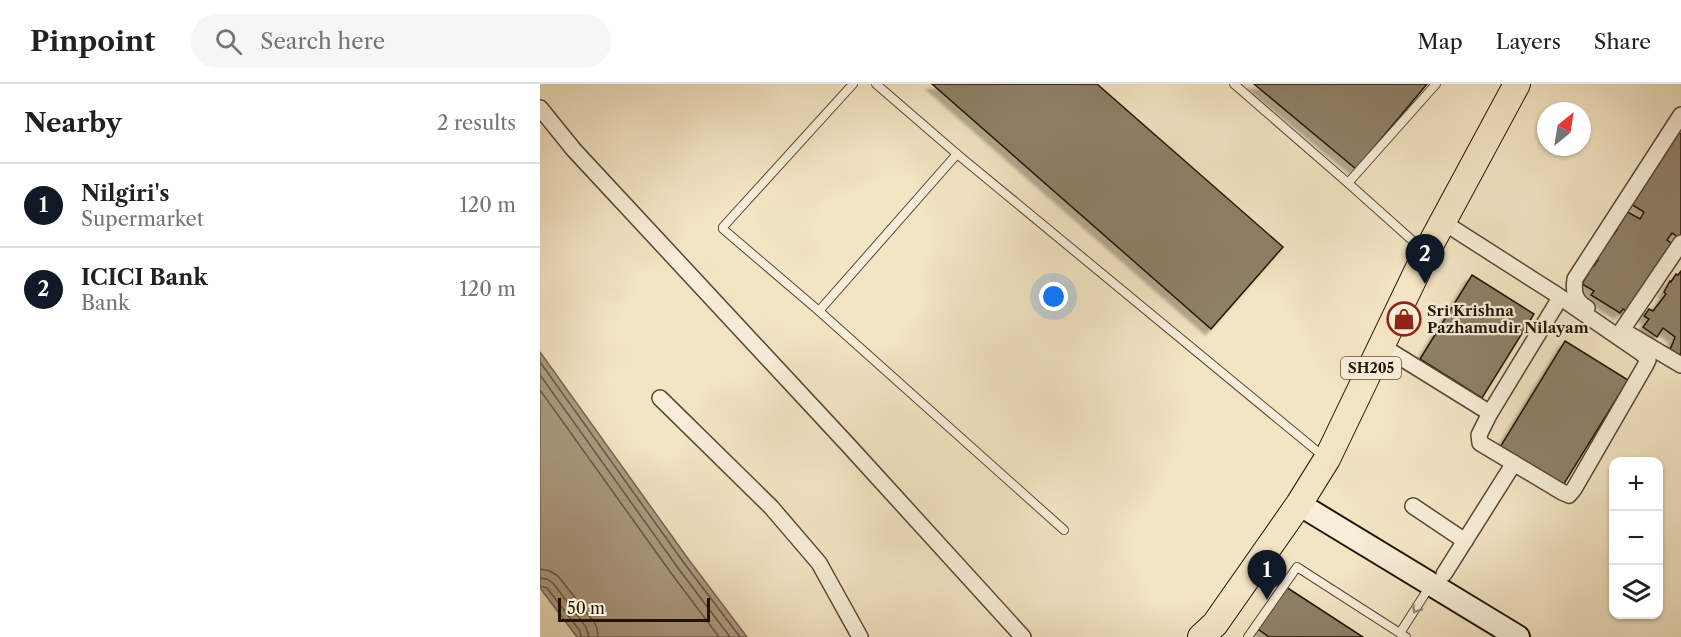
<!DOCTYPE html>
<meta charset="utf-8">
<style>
:root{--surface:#fff;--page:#f6f6f6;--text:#202124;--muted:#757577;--line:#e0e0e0;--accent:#111827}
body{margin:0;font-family:"Libre Caslon Text",serif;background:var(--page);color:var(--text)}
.controls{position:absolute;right:18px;bottom:18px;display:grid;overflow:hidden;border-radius:12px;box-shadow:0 2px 4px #0004}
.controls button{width:54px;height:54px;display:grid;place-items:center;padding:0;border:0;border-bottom:2px solid var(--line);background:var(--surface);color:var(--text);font:30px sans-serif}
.compass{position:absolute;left:997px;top:18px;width:54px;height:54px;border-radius:50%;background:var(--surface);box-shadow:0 2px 4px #0004;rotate:30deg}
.scale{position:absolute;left:18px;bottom:15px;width:152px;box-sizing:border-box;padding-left:6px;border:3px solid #231306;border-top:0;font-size:16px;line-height:21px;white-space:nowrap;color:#231306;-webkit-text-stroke:4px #f7edd8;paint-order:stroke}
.you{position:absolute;left:514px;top:213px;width:21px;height:21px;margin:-15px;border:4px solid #fff;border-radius:50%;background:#1a73e8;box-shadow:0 0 0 9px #1a73e833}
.badge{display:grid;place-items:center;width:39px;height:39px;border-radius:50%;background:var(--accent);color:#fff;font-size:20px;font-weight:700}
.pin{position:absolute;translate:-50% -50px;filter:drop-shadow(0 2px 3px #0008)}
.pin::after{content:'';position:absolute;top:32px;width:21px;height:18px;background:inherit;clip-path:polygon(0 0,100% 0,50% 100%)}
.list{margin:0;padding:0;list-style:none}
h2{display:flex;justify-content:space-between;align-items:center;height:78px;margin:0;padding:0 24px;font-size:26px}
h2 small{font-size:20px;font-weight:400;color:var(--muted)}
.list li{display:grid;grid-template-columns:39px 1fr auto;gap:18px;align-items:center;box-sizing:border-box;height:84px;padding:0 24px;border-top:2px solid var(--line)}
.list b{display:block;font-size:22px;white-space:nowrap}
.list p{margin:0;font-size:20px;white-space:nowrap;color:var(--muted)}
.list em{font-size:20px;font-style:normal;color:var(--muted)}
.icon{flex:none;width:33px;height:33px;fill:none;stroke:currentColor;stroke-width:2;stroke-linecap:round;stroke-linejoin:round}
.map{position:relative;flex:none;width:1141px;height:553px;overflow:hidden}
header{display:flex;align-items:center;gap:36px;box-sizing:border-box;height:84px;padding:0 30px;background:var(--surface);border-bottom:2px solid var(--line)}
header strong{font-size:28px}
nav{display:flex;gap:33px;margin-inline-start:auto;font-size:21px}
.search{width:420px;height:54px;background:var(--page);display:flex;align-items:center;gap:15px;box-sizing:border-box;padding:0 21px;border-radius:33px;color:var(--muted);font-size:22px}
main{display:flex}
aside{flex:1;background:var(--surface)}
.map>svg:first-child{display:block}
.water{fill:#ac9d83;stroke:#756651;stroke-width:1.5}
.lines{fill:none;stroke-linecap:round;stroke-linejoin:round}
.shore{stroke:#685844;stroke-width:1.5}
.building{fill:#8f8068;stroke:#231306;stroke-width:1.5;filter:url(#shadow)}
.lane-casing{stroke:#574735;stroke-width:10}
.street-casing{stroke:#574735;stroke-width:18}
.secondary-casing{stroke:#231306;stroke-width:26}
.primary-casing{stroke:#231306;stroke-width:28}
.lane{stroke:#f7edd8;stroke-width:8}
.street{stroke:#f7edd8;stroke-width:15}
.secondary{stroke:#f7edd8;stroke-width:22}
.primary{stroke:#f3e4c3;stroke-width:26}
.oneway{stroke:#988b7a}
.labels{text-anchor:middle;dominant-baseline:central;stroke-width:4.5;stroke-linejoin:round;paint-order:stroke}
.shield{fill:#f7edd8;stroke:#635445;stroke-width:1.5}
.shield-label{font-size:14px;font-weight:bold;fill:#231306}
.poi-label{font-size:15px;font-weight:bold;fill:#231306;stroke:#f7edd8;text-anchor:start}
</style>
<header>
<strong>Pinpoint</strong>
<div class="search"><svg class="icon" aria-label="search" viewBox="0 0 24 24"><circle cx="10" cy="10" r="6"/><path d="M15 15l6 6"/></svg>Search here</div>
<nav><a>Map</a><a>Layers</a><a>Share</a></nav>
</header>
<main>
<aside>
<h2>Nearby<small>2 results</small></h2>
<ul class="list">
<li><span class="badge">1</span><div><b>Nilgiri's</b><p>Supermarket</p></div><em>120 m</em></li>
<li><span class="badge">2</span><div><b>ICICI Bank</b><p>Bank</p></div><em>120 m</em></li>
</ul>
</aside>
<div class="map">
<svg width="1141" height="553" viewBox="0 0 1141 553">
<defs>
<filter id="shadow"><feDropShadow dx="-5.5" dy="5.5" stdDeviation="1.5" flood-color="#0004"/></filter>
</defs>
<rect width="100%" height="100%" fill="#f3e4c3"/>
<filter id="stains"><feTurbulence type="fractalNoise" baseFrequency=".00333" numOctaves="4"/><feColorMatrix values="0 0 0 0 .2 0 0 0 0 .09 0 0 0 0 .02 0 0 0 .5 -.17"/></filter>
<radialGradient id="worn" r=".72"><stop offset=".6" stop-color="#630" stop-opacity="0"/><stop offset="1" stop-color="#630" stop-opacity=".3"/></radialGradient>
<polygon class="water" points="0,268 149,476 207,553 37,553 0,504"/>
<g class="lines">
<g class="shore">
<polyline points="0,278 144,479 200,553"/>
<polyline points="0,291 138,484 190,553"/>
<polyline points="0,306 131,489 179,553"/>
<polyline points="0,485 10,487 18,492 54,538 57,544 58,553"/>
<polyline points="0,494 7,495 13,499 46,543 49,553"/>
<polyline points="0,502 7,504 40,547 41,553"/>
</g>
</g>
<g class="building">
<polygon points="392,0 557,0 743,163 671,245"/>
<polygon points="714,0 887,0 816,85"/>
<polygon points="1136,47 1141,50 1141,155 1132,149 1127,156 1137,163 1091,231 1083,225 1080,229 1051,211 1054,207 1042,200 1053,181 1054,182 1058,176 1056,175 1072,151 1073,151 1077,146 1075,145 1086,127 1100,135 1104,128 1091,120"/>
<polygon points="1141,187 1141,269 1139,272 1130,266 1135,253 1123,244 1117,253 1103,243 1109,235 1104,232 1109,225 1113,227 1126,210 1124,208 1130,197 1131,198 1136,190 1138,191"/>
<polygon points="932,191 994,230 942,314 880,275"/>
<polygon points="1025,257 1088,296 1022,403 959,365"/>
<polygon points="743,501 823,553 729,553 715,543"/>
</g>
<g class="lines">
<g class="lane-casing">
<g id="lane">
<polyline points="313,0 183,143 183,145 279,227 524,446"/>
<polyline points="336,0 417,70 783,372"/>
<polyline points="694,0 808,99 896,0"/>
<polyline points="808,99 883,166"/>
<polyline points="279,227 417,70"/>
<polyline points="860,549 890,502"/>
<polyline points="708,553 757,483 866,553"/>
</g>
</g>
<g class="street-casing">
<g id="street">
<polyline points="0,24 34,66 310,363 483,553"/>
<polyline points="1141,159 1082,246 1141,281"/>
<path d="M1047 224C1035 217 1033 209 1035 195L1141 31"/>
<polyline points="842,262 950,329 939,351 940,359 1022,408 1029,411 1034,405 1105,282 1108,276 1106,273 1100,268 1014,209 903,138"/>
<polyline points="120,314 231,423 279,479 320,553"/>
<polyline points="950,329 1020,214"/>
<polyline points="873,422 925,457"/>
<polyline points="904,490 974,379"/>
</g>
</g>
<g class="secondary-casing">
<polyline id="secondary" points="759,420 978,553"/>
</g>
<g class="primary-casing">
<polyline id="primary" points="661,553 675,540 759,420 787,375 886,169 977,0"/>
</g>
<use href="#lane" class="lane"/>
<use href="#street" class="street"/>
<use href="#secondary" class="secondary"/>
<use href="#primary" class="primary"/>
</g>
<defs><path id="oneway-chevron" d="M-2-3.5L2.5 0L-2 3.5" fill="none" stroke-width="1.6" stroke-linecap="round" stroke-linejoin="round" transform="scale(1.5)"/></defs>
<use class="oneway" href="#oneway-chevron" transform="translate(876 525) rotate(123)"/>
<defs>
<g id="shop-ring" transform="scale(1.725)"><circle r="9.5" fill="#f7edd8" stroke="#8f2418" stroke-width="1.5"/><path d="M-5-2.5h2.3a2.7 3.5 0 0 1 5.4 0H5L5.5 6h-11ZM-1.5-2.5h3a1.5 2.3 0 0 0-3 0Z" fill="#8f2418"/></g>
</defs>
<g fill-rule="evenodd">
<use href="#shop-ring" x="864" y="235"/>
</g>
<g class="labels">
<rect class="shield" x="801" y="273" width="60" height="22" rx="4.5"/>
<g class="shield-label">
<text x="831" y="284">SH205</text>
</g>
<g class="poi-label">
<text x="887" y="226">Sri Krishna<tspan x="887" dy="17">Pazhamudir Nilayam</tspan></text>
</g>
</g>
<rect width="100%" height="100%" filter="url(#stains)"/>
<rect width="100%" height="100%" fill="url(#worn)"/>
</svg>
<div class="controls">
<button>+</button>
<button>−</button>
<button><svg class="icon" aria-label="layers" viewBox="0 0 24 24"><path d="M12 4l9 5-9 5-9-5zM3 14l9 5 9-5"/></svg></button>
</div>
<svg class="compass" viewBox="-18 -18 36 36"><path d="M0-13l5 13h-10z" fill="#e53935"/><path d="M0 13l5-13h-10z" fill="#757577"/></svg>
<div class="scale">50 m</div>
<div class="you"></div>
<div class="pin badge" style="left:727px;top:516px">1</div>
<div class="pin badge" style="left:885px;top:200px">2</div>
</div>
</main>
